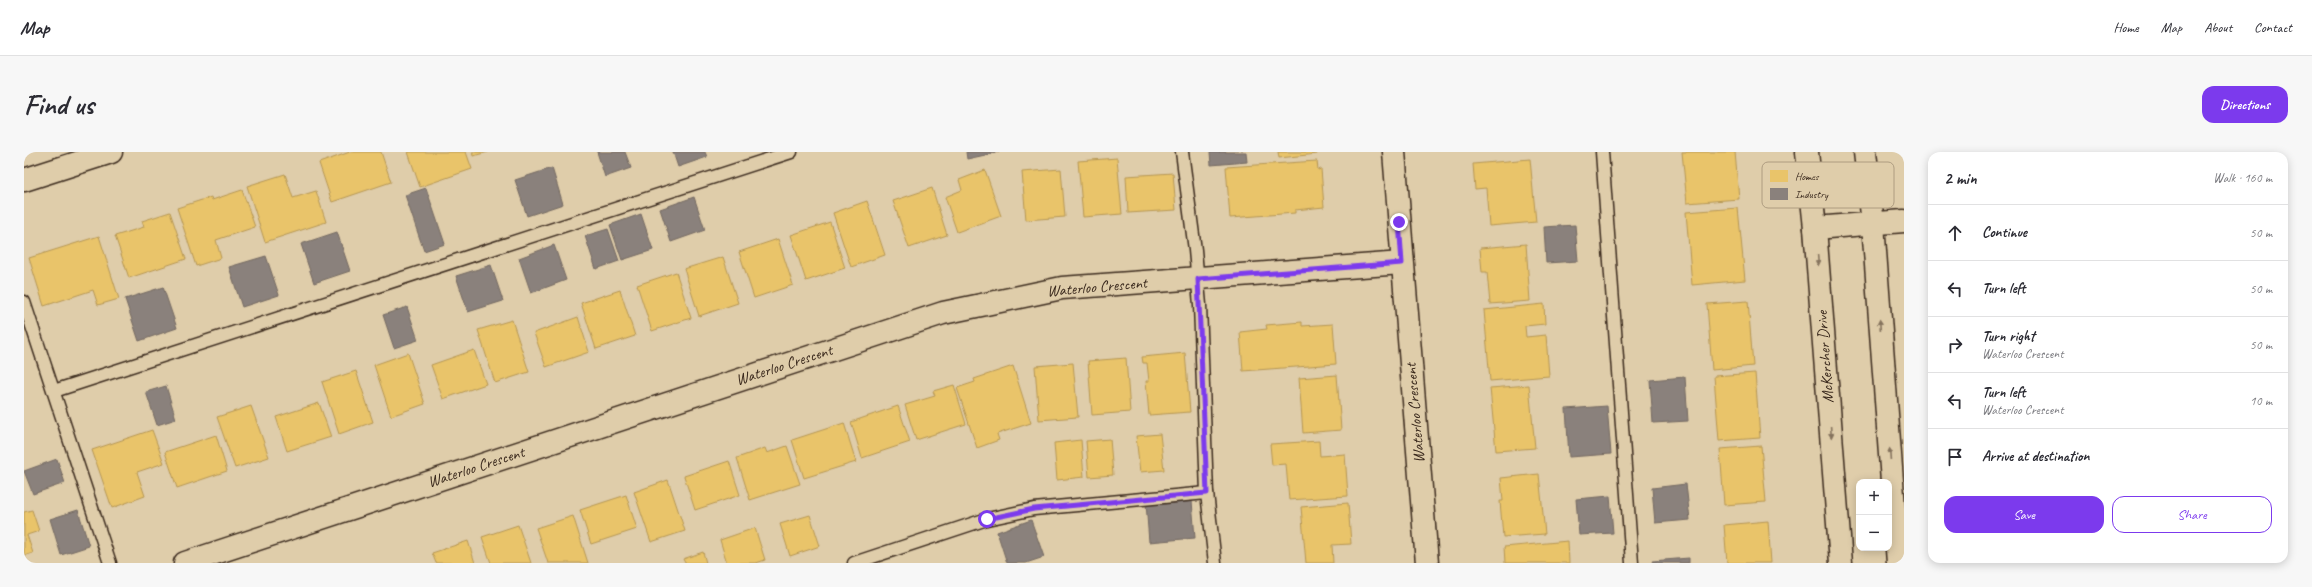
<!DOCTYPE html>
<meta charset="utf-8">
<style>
:root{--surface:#fff;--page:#f7f7f7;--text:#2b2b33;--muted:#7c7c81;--line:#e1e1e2;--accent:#7c3aed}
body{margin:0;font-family:Caveat,sans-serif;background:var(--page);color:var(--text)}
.controls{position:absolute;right:12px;bottom:12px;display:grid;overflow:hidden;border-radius:8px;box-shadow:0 2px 10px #0003}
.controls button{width:36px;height:36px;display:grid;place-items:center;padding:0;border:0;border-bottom:1px solid var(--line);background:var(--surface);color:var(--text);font:20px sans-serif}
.stop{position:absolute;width:12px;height:12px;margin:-9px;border:3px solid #7c3aed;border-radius:50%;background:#fff}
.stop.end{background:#7c3aed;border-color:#fff;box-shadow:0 1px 4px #0008}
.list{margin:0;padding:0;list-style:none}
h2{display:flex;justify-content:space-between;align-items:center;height:52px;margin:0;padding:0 16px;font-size:17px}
h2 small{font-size:13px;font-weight:400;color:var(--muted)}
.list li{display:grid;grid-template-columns:26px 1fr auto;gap:12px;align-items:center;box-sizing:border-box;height:56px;padding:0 16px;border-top:1px solid var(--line)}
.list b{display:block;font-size:15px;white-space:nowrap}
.list p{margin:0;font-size:13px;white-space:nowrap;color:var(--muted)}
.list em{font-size:13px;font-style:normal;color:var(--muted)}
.actions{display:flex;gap:8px;padding:12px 16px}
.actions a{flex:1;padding:9px 0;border:1px solid var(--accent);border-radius:12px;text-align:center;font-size:14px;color:var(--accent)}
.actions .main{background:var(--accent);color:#fff}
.icon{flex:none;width:22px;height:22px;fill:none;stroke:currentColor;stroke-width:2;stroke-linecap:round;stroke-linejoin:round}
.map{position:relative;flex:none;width:1880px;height:411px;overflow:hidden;border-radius:12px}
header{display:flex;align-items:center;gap:24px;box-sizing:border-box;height:56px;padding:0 20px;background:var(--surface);border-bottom:1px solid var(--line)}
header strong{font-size:19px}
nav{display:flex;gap:22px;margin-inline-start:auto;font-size:14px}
.intro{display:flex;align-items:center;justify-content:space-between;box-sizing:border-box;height:96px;padding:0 24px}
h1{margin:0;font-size:28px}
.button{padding:10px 18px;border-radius:12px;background:var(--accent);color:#fff;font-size:14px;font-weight:700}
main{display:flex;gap:24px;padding:0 24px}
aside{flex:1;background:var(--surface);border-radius:12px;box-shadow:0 2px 10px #0003}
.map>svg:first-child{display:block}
.homes{fill:#e9c46a;stroke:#b59653}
.industry{fill:#8a817c;stroke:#726760}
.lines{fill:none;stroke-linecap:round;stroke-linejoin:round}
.lane-casing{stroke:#3b2a1e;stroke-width:15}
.street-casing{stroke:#3b2a1e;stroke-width:25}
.secondary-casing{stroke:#3b2a1e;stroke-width:25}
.lane{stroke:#dfcdaa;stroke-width:12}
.street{stroke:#dfcdaa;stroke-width:22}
.secondary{stroke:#dfcdaa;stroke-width:22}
.oneway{fill:#85735d}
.route{stroke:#7c3aed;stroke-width:5}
.labels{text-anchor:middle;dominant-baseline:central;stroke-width:4;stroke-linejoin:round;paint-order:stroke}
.street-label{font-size:16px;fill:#3b2a1e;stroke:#dfcdaa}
.key{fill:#dfcdaa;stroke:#ae9c80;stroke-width:1}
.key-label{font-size:11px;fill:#3b2a1e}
</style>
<header>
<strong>Map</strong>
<nav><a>Home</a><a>Map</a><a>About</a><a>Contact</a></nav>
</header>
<div class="intro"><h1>Find us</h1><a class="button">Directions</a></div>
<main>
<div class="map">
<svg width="1880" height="411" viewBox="0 0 1880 411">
<rect width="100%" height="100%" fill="#dfcdaa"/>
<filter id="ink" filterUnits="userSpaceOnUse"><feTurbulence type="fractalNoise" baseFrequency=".025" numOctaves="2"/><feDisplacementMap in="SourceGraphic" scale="8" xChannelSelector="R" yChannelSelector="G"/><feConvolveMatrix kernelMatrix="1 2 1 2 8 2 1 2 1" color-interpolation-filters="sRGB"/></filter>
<g filter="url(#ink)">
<g class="homes">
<polygon points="326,0 357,0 367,30 308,50 295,11"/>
<polygon points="384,0 442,0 448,17 396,35"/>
<polygon points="448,0 464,0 449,4"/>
<polygon points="1254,0 1293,0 1293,2 1255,6"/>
<polygon points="1658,0 1711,0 1715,47 1663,51"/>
<polygon points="1093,6 1098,62 1059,65 1054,9"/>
<polygon points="1506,7 1512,70 1465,74 1462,36 1451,37 1449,12"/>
<polygon points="1293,9 1294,18 1297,17 1300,55 1271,58 1271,61 1206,66 1202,15"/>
<polygon points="1037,17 1041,65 1002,68 998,20"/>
<polygon points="961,18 977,64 933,80 921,45 938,38 935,28"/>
<polygon points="1149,21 1152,58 1104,61 1102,24"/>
<polygon points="261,22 269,46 292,39 302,70 241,90 223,34"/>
<polygon points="908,36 923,83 885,96 869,49"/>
<polygon points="218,38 231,75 192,88 197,106 172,114 153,56 187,45 188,48"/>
<polygon points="843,49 861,103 827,115 809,61"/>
<polygon points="1714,56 1721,128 1668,133 1662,60"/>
<polygon points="146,60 162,107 105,126 91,84 120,75 118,69"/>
<polygon points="806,70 821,116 782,129 767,83"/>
<polygon points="75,84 95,147 74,153 69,138 20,154 5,106"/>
<polygon points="754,87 769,133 730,146 715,100"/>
<polygon points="1502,92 1506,149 1466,152 1463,120 1458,120 1456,96"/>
<polygon points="699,105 714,151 675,164 660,117"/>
<polygon points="652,120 667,166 628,179 613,133"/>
<polygon points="596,138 611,184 572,197 557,151"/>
<polygon points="1724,149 1729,214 1688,218 1683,152"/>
<polygon points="1520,152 1521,172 1501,174 1502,185 1522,183 1525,224 1466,229 1460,158"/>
<polygon points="554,165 565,200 522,215 510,181"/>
<polygon points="488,168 505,220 471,231 454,178"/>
<polygon points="1278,170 1278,174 1309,172 1312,212 1219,219 1216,180 1243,177 1242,173"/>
<polygon points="450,198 462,232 419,247 407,213"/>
<polygon points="384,201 401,252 367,264 350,213"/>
<polygon points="1161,201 1166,260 1125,263 1122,229 1125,229 1123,211 1119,211 1118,205"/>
<polygon points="1102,206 1106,260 1068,263 1064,209"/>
<polygon points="1049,211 1054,265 1015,268 1011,214"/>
<polygon points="989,214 1007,271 973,282 975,288 953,296 933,236 951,230 950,227"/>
<polygon points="332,219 349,270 315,282 298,230"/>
<polygon points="1731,221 1736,286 1695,289 1690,224"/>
<polygon points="1313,223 1317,278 1279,281 1275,226"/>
<polygon points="930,233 942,272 892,288 881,253 911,244 909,239"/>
<polygon points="1505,233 1511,296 1472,299 1466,236"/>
<polygon points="295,251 307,285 263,299 252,265"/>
<polygon points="227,254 245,305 211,316 193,265"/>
<polygon points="874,254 886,290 838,306 827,270"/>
<polygon points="820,271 832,310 780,326 768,288"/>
<polygon points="128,278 140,311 113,320 121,344 88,356 68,298"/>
<polygon points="1136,282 1140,318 1116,320 1112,284"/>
<polygon points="192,283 203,319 153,336 141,300"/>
<polygon points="1086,287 1089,323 1065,325 1062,289"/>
<polygon points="1057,288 1060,325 1033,328 1030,291"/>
<polygon points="1295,289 1296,304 1321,302 1324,344 1265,348 1262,312 1248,313 1246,292"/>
<polygon points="763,294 776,332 726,348 713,306 741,296 743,301"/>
<polygon points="1737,294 1742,350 1700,353 1696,297"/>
<polygon points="705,309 716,343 671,358 660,324"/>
<polygon points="1515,322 1521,382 1479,385 1476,349 1479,349 1477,326"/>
<polygon points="644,328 661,379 627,390 610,340"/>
<polygon points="602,343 613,377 567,392 556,358"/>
<polygon points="1324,351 1327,392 1308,393 1309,411 1282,411 1277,355"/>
<polygon points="8,358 15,379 3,383 9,401 0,404 0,360"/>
<polygon points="786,363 796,394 766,404 756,372"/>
<polygon points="549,364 564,411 524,411 512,376"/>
<polygon points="1744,369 1747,411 1703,411 1700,373"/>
<polygon points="494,373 507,411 467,411 458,385"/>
<polygon points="731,376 741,408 732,411 703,411 696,388"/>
<polygon points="444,389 451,411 412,411 408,401"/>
<polygon points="1544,389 1545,411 1481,411 1480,395"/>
<polygon points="679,400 682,411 661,411 659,407"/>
</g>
<g class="industry">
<polygon points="573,0 601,0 607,16 581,25"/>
<polygon points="649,0 681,0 683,5 654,15"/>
<polygon points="942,0 975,0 943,7"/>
<polygon points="1186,0 1222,0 1223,10 1187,13"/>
<polygon points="528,16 539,52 503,64 491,28"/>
<polygon points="402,36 421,92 400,99 381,43"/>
<polygon points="670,45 681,78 647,90 636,57"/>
<polygon points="617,62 629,98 598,108 586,73"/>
<polygon points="1551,73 1554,109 1522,111 1520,75"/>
<polygon points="584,77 595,109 572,117 561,84"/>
<polygon points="313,80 326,119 290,131 277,92"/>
<polygon points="530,93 542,128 507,141 495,106"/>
<polygon points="242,104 255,143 218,155 205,115"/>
<polygon points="467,113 479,149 444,160 432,124"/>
<polygon points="139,135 153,176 115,189 101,147"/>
<polygon points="383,155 394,188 370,196 359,163"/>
<polygon points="1661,225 1664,269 1629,271 1626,228"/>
<polygon points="142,234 152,267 133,273 122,240"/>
<polygon points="1583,254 1587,302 1545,305 1542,257"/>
<polygon points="33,307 41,331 9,342 0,319"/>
<polygon points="1662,332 1666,368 1631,371 1628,336"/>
<polygon points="1586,344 1589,381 1555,383 1552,347"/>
<polygon points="1168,349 1171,386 1125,390 1122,351"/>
<polygon points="54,358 65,394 37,403 26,367"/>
<polygon points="1007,368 1020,405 1002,411 983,411 973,380"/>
<polygon points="1665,406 1665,411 1629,411 1628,409"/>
</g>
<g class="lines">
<g class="lane-casing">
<g id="lane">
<polyline points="1158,0 1171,98 1176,153 1183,341 1191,411"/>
<polyline points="1578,0 1608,411"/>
<polyline points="0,150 86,411"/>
<polyline points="30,239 767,0"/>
<polyline points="830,411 963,367 1010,357 1183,341"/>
</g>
</g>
<g class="street-casing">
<g id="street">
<polyline points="1370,0 1403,411"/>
<polyline points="0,28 87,0"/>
<polyline points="161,411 919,161 1038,136 1378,111"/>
</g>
</g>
<g class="secondary-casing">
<g id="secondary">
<polyline points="1783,0 1791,76 1817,411"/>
<polyline points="1841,0 1849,72 1874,411"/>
<polyline points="1791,76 1880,69"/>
</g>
</g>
<use href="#lane" class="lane"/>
<use href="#street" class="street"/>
<use href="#secondary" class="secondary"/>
</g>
<defs><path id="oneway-solid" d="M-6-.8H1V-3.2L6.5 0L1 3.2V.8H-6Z"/></defs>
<g class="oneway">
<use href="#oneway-solid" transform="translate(1794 108) rotate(86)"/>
<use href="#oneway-solid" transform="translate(1856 173) rotate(-94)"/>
<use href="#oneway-solid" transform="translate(1807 280) rotate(86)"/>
<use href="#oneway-solid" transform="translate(1866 302) rotate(-94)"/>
</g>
</g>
<g class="lines" filter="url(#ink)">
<polyline class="route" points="963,367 1010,357 1183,341 1174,127 1378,111 1375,70"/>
</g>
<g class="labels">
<g class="street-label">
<text transform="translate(1073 135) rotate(-5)">Waterloo Crescent</text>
<text transform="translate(1801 205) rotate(-94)">McKercher Drive</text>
<text transform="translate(760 213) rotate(-18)">Waterloo Crescent</text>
<text transform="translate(1391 261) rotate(-95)">Waterloo Crescent</text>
<text transform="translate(452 315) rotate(-18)">Waterloo Crescent</text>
</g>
</g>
<rect x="1738" y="10" width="132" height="46" rx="6" class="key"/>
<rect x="1746" y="18" width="18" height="12" fill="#e9c46a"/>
<rect x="1746" y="36" width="18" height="12" fill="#8a817c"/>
<g class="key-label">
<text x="1771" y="28">Homes</text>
<text x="1771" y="46">Industry</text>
</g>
</svg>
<div class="controls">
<button>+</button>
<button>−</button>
</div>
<div class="stop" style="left:963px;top:367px"></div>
<div class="stop end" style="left:1375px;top:70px"></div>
</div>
<aside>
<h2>2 min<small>Walk · 160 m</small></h2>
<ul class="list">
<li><svg class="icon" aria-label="ahead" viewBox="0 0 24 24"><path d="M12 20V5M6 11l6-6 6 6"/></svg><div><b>Continue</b></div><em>50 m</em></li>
<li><svg class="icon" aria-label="left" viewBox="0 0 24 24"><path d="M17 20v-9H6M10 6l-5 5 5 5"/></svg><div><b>Turn left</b></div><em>50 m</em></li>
<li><svg class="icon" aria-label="right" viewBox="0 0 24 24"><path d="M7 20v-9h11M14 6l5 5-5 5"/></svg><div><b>Turn right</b><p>Waterloo Crescent</p></div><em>50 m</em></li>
<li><svg class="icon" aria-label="left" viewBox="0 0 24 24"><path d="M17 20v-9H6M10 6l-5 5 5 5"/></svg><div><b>Turn left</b><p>Waterloo Crescent</p></div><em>10 m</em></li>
<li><svg class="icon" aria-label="arrive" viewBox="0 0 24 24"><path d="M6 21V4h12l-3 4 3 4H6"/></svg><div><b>Arrive at destination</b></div></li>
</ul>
<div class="actions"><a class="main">Save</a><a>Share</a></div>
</aside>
</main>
